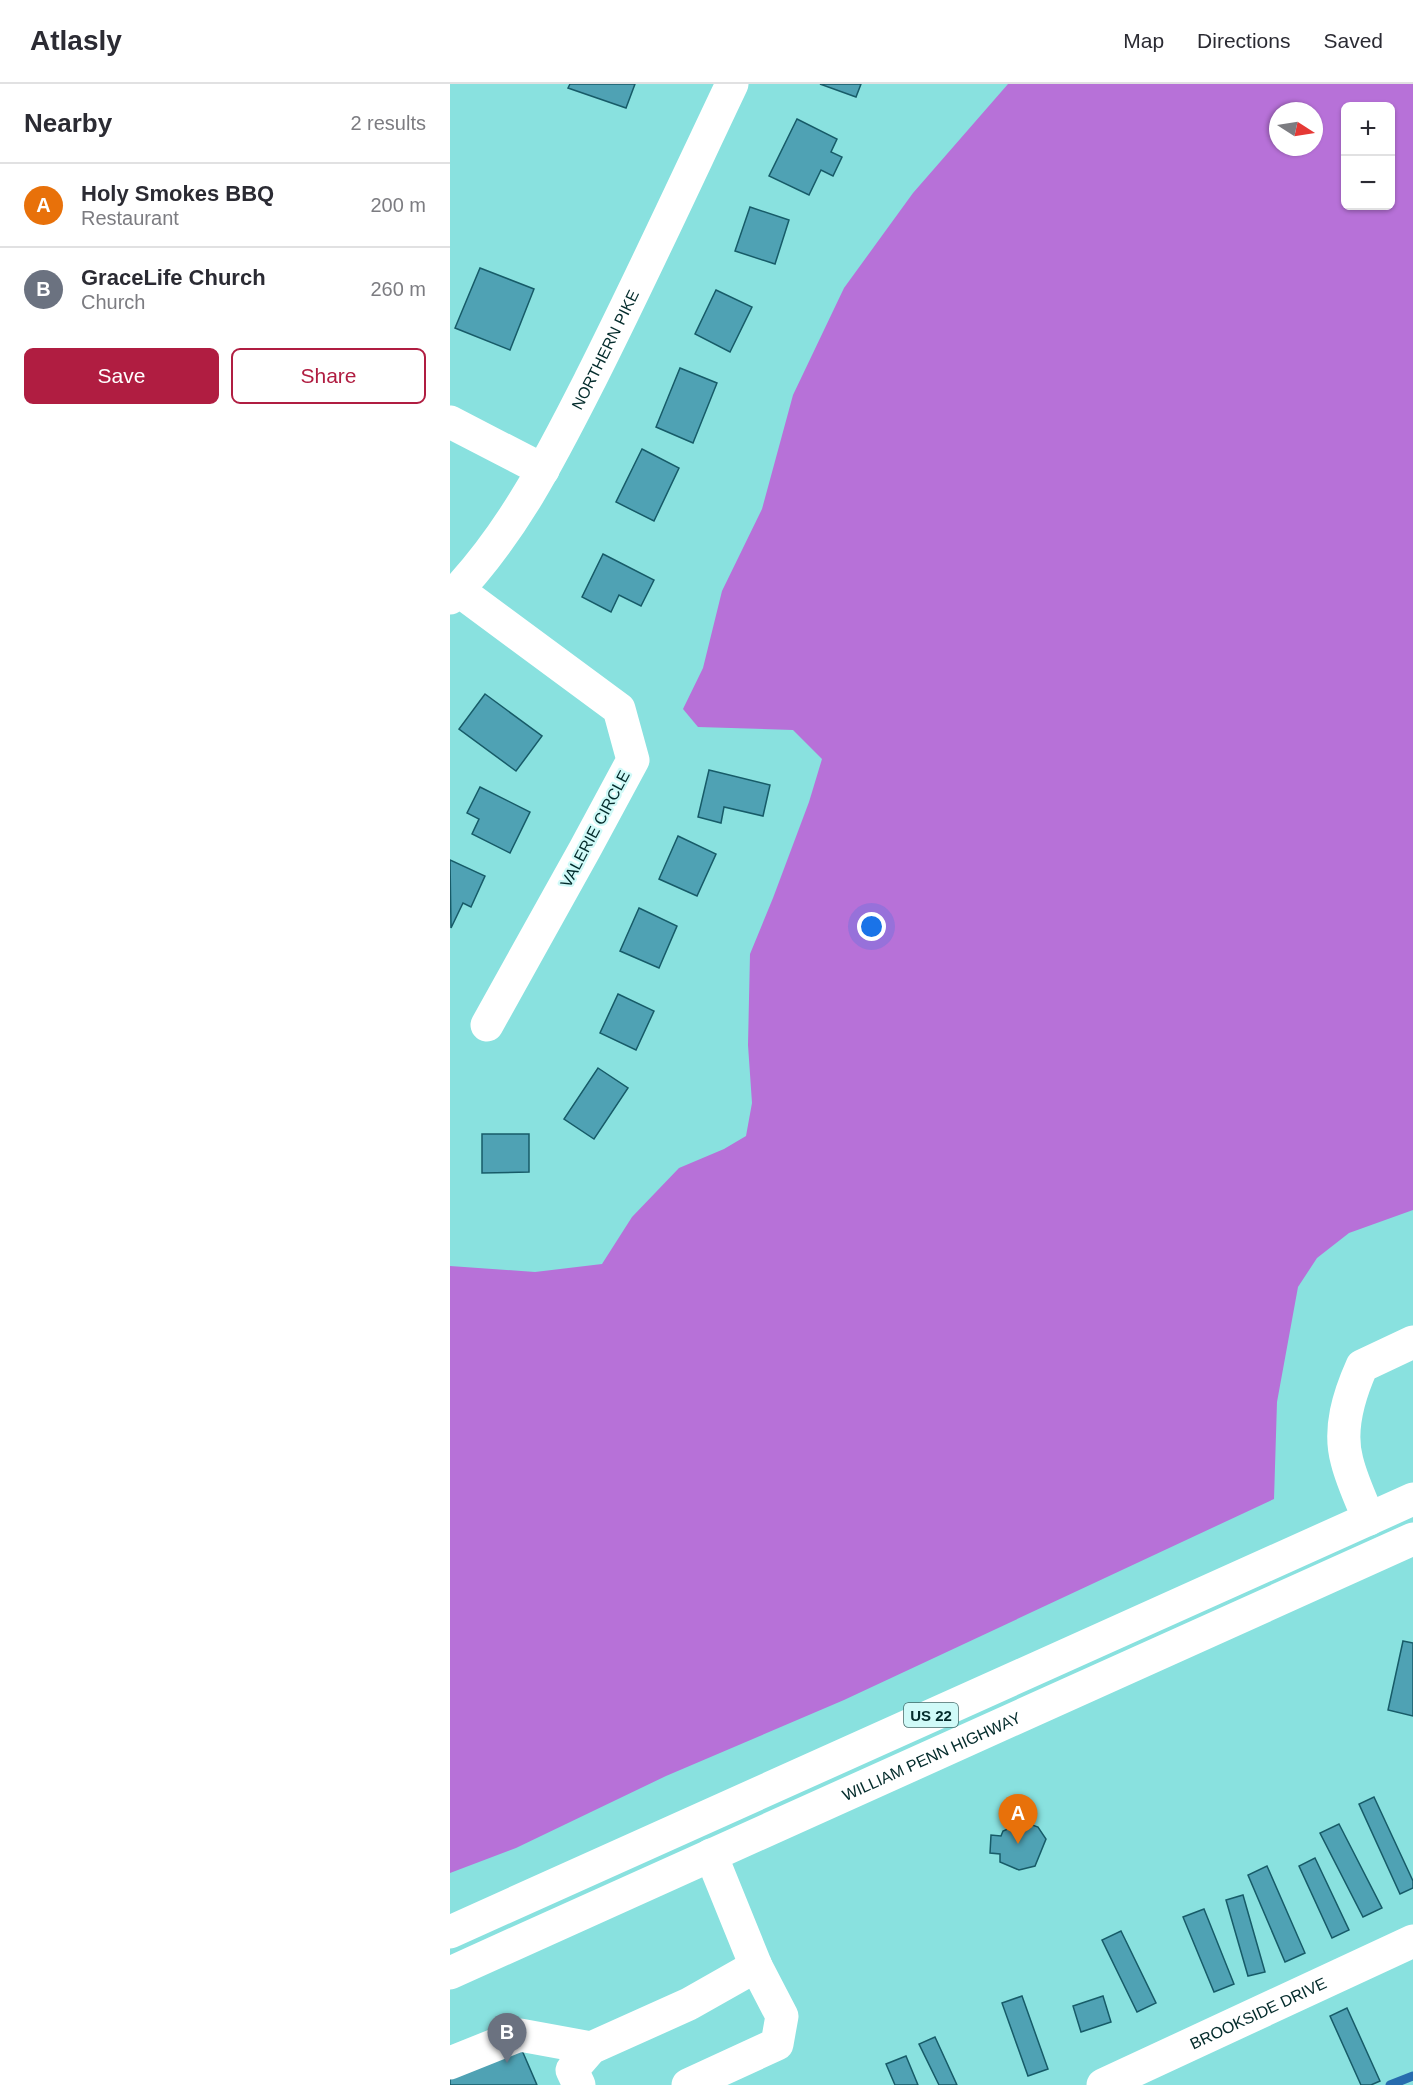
<!DOCTYPE html>
<meta charset="utf-8">
<style>
:root{--surface:#fff;--page:#f7f7f7;--text:#2b2b33;--muted:#7c7c81;--line:#e1e1e2;--accent:#b01d41}
body{margin:0;font-family:Arial,sans-serif;background:var(--page);color:var(--text)}
.controls{position:absolute;right:18px;top:18px;display:grid;overflow:hidden;border-radius:9px;box-shadow:0 2px 4px #0004}
.controls button{width:54px;height:54px;display:grid;place-items:center;padding:0;border:0;border-bottom:2px solid var(--line);background:var(--surface);color:var(--text);font:30px sans-serif}
.compass{position:absolute;left:819px;top:18px;width:54px;height:54px;border-radius:50%;background:var(--surface);box-shadow:0 2px 4px #0004;rotate:102deg}
.you{position:absolute;left:422px;top:843px;width:21px;height:21px;margin:-15px;border:4px solid #fff;border-radius:50%;background:#1a73e8;box-shadow:0 0 0 9px #1a73e833}
.badge{display:grid;place-items:center;width:39px;height:39px;border-radius:50%;background:var(--accent);color:#fff;font-size:20px;font-weight:700}
.pin{position:absolute;translate:-50% -50px;filter:drop-shadow(0 2px 3px #0008)}
.pin::after{content:'';position:absolute;top:32px;width:21px;height:18px;background:inherit;clip-path:polygon(0 0,100% 0,50% 100%)}
.list{margin:0;padding:0;list-style:none}
h2{display:flex;justify-content:space-between;align-items:center;height:78px;margin:0;padding:0 24px;font-size:26px}
h2 small{font-size:20px;font-weight:400;color:var(--muted)}
.list li{display:grid;grid-template-columns:39px 1fr auto;gap:18px;align-items:center;box-sizing:border-box;height:84px;padding:0 24px;border-top:2px solid var(--line)}
.list b{display:block;font-size:22px;white-space:nowrap}
.list p{margin:0;font-size:20px;white-space:nowrap;color:var(--muted)}
.list em{font-size:20px;font-style:normal;color:var(--muted)}
.actions{display:flex;gap:12px;padding:18px 24px}
.actions a{flex:1;padding:14px 0;border:2px solid var(--accent);border-radius:9px;text-align:center;font-size:21px;color:var(--accent)}
.actions .main{background:var(--accent);color:#fff}
.map{position:relative;flex:none;width:963px;height:2001px;overflow:hidden}
header{display:flex;align-items:center;gap:36px;box-sizing:border-box;height:84px;padding:0 30px;background:var(--surface);border-bottom:2px solid var(--line)}
header strong{font-size:28px}
nav{display:flex;gap:33px;margin-inline-start:auto;font-size:21px}
main{display:flex}
aside{flex:1;background:var(--surface)}
.map>svg:first-child{display:block}
.forest{fill:#b771d8;fill-rule:evenodd}
.lines{fill:none;stroke-linecap:round;stroke-linejoin:round}
.stream{stroke:#276cae;stroke-width:9}
.building{fill:#4fa2b4;stroke:#175b68;stroke-width:1.5}
.minor{stroke:#fff;stroke-width:33}
.major{stroke:#fff;stroke-width:33}
.highway{stroke:#fff;stroke-width:33}
.labels{text-anchor:middle;dominant-baseline:central;stroke-width:4.5;stroke-linejoin:round;paint-order:stroke}
.shield{fill:#d0faf8;stroke:#406968;stroke-width:1.5}
.shield-label{font-size:15px;font-weight:bold;fill:#032b2b}
.street-label{font-size:16px;fill:#032b2b;stroke:#d0faf8}
</style>
<header>
<strong>Atlasly</strong>
<nav><a>Map</a><a>Directions</a><a>Saved</a></nav>
</header>
<main>
<aside>
<h2>Nearby<small>2 results</small></h2>
<ul class="list">
<li><span class="badge" style="background:#e8710a">A</span><div><b>Holy Smokes BBQ</b><p>Restaurant</p></div><em>200 m</em></li>
<li><span class="badge" style="background:#6b7280">B</span><div><b>GraceLife Church</b><p>Church</p></div><em>260 m</em></li>
</ul>
<div class="actions"><a class="main">Save</a><a>Share</a></div>
</aside>
<div class="map">
<svg width="963" height="2001" viewBox="0 0 963 2001">
<rect width="100%" height="100%" fill="#89e1df"/>
<path class="forest" d="M558 0H963V1126L899 1149 867 1174 848 1203 827 1318 824 1415 394 1616 216 1692 66 1764 0 1789V1182L85 1188 152 1180 182 1133 229 1084 274 1065 296 1052 302 1019 298 961 300 870 323 814 359 718 372 675 343 646 248 643 233 625 253 584 272 507 312 425 343 311 394 204 463 109ZM896 22H940V122H896ZM828 27H864V63H828Z"/>
<g class="lines">
<polyline class="stream" points="940,2001 963,1992"/>
</g>
<g class="building">
<polygon points="120,0 185,0 176,24 118,4"/>
<polygon points="370,0 411,0 406,13"/>
<polygon points="347,35 387,55 381,68 392,73 383,92 371,86 359,111 319,92"/>
<polygon points="300,123 339,136 325,180 285,167"/>
<polygon points="30,184 84,205 60,266 5,244"/>
<polygon points="266,206 302,223 280,268 245,250"/>
<polygon points="230,284 267,299 243,359 206,343"/>
<polygon points="192,365 229,384 204,437 166,418"/>
<polygon points="153,470 204,496 191,522 169,511 161,528 132,513"/>
<polygon points="35,610 92,652 66,687 9,645"/>
<polygon points="259,686 320,701 313,732 274,723 271,739 248,733"/>
<polygon points="30,703 80,728 60,769 22,750 29,735 17,729"/>
<polygon points="228,752 266,770 247,812 209,795"/>
<polygon points="0,776 35,792 21,823 13,819 1,844"/>
<polygon points="189,824 227,842 209,884 170,867"/>
<polygon points="168,910 204,927 186,966 150,949"/>
<polygon points="148,984 178,1004 144,1055 114,1035"/>
<polygon points="32,1050 79,1050 79,1088 32,1089"/>
<polygon points="953,1557 963,1559 963,1632 938,1626"/>
<polygon points="924,1713 963,1797 963,1804 950,1810 909,1720"/>
<polygon points="574,1738 588,1743 596,1755 585,1782 569,1786 550,1778 550,1770 540,1769 541,1751 551,1752 553,1747"/>
<polygon points="889,1740 932,1824 913,1833 870,1749"/>
<polygon points="865,1774 899,1846 882,1854 849,1782"/>
<polygon points="817,1782 855,1869 835,1878 798,1791"/>
<polygon points="793,1811 815,1888 798,1892 776,1816"/>
<polygon points="754,1825 784,1900 764,1908 733,1833"/>
<polygon points="671,1847 706,1919 687,1928 652,1856"/>
<polygon points="572,1912 598,1985 578,1992 552,1919"/>
<polygon points="653,1912 661,1938 631,1948 623,1922"/>
<polygon points="897,1924 930,1997 921,2001 911,2001 880,1932"/>
<polygon points="485,1953 507,2001 489,2001 469,1960"/>
<polygon points="71,1964 87,2001 0,2001 0,1994"/>
<polygon points="456,1972 468,2001 445,2001 436,1980"/>
</g>
<g class="lines">
<g class="minor">
<polyline points="0,338 93,386"/>
<polyline points="8,506 169,625 183,676 135,765 37,941"/>
<path d="M919 1435C911 1416 902 1397 897 1377 888 1345 899 1311 912 1282L963 1258"/>
<polyline points="0,1979 70,1951 141,1964"/>
<polyline points="129,2001 122,1986 141,1964 239,1920 306,1882"/>
<polyline points="238,2001 327,1960 332,1932 306,1882 261,1771"/>
<path id="s1" d="M653 2001 963 1857"/>
</g>
<path class="major" id="s2" d="M0 514C61 452 101 373 140 296 189 199 235 99 282 0"/>
<g class="highway">
<polyline points="0,1848 963,1415"/>
<path id="s3" d="M0 1889 963 1455"/>
</g>
</g>
<g class="labels">
<rect class="shield" x="454" y="1619" width="54" height="24" rx="4.5"/>
<g class="shield-label">
<text x="481" y="1631">US 22</text>
</g>
<g class="street-label">
<text stroke="none"><textPath href="#s2" startOffset="294">NORTHERN PIKE</textPath></text>
<text transform="translate(145 745) rotate(-62)">VALERIE CIRCLE</text>
<text stroke="none"><textPath href="#s3" startOffset="528">WILLIAM PENN HIGHWAY</textPath></text>
<text stroke="none"><textPath href="#s1" startOffset="171">BROOKSIDE DRIVE</textPath></text>
</g>
</g>
</svg>
<div class="controls">
<button>+</button>
<button>−</button>
</div>
<svg class="compass" viewBox="-18 -18 36 36"><path d="M0-13l5 13h-10z" fill="#e53935"/><path d="M0 13l5-13h-10z" fill="#7c7c81"/></svg>
<div class="you"></div>
<div class="pin badge" style="left:568px;top:1760px;background:#e8710a">A</div>
<div class="pin badge" style="left:57px;top:1979px;background:#6b7280">B</div>
</div>
</main>
